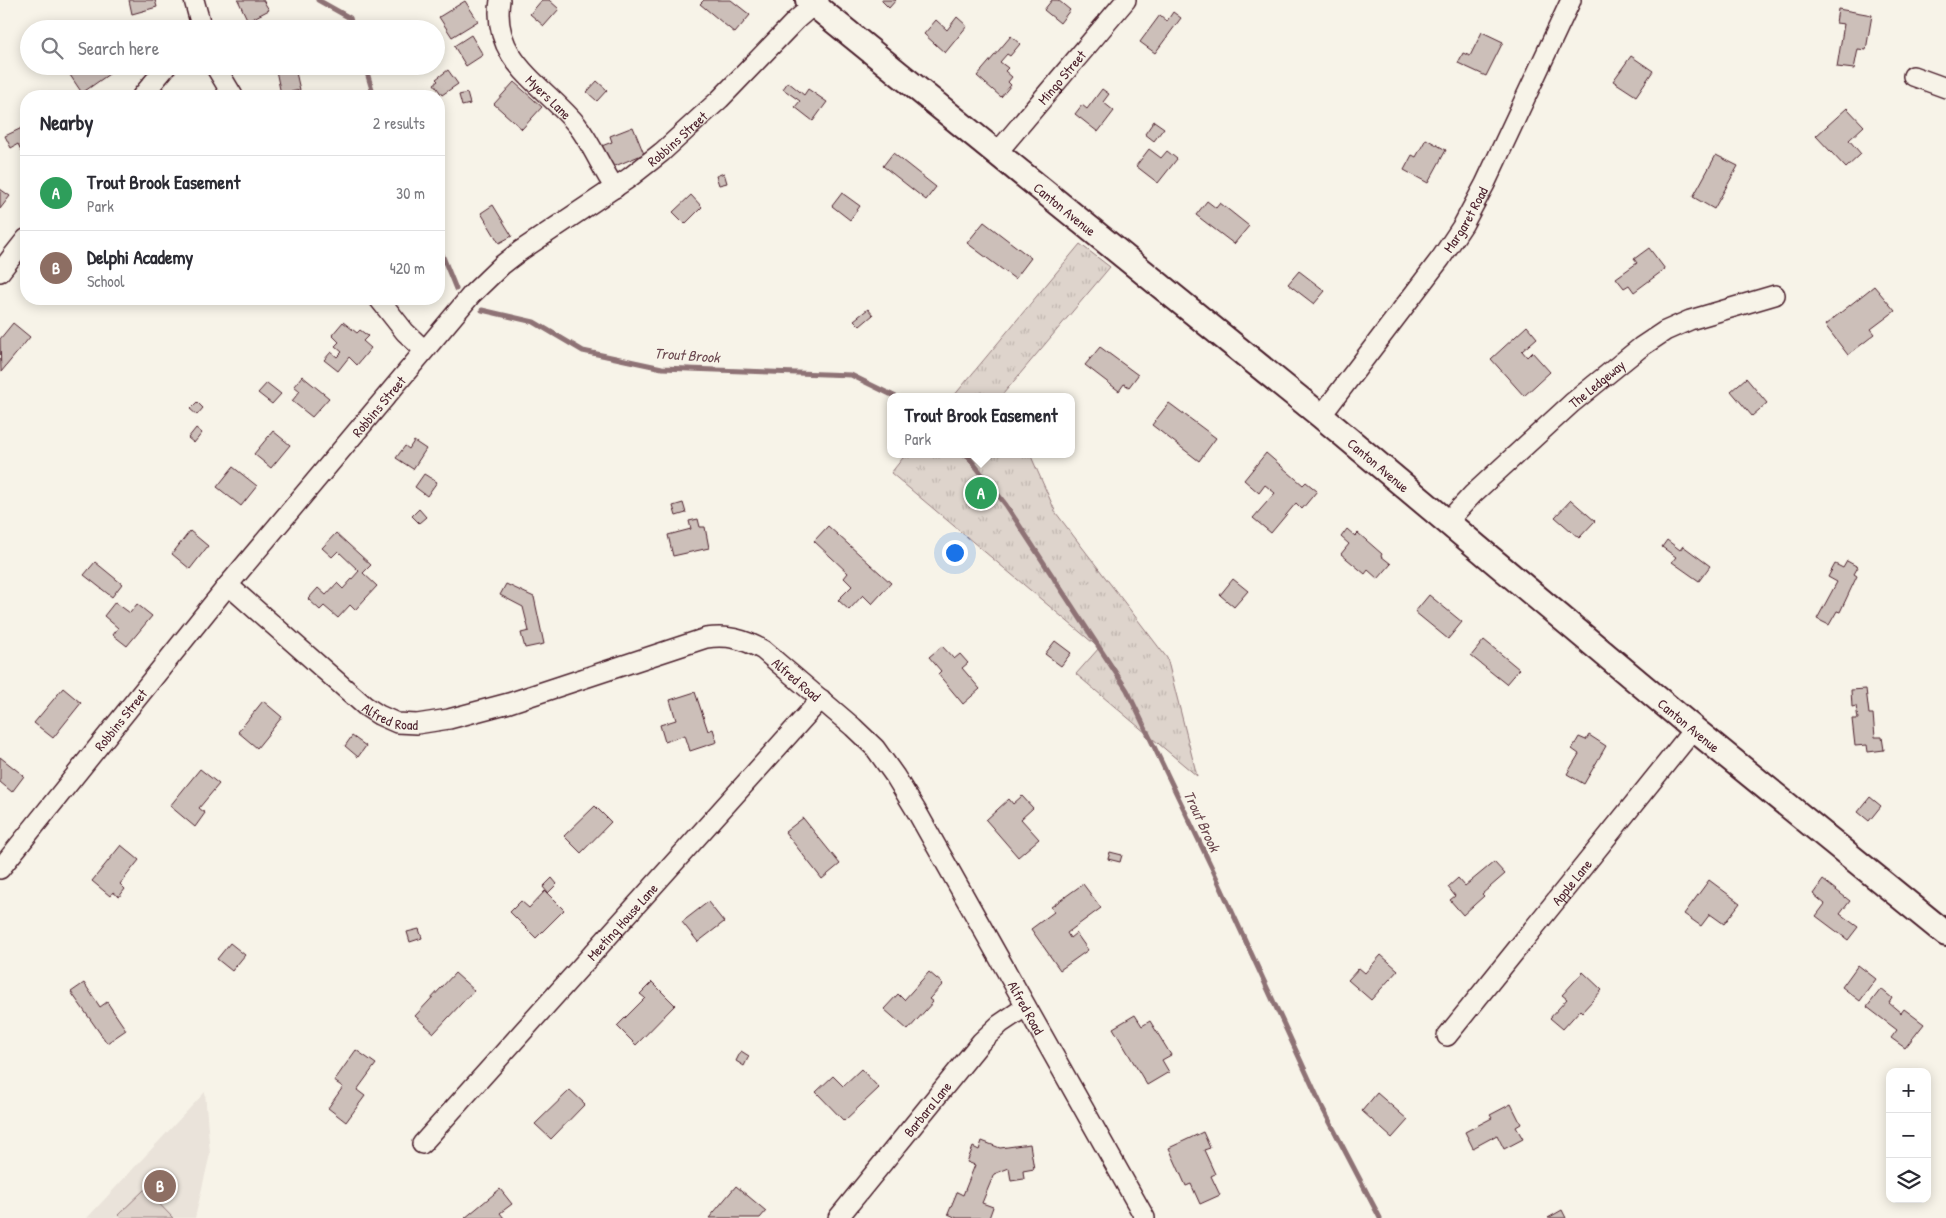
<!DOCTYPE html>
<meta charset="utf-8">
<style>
:root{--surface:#fff;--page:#f2f2f3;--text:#2b2b33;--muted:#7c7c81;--line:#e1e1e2;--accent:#b45309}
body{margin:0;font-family:"Patrick Hand",sans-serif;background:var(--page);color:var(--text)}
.controls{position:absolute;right:15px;bottom:15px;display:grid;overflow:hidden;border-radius:10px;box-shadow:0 2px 12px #0003}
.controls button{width:45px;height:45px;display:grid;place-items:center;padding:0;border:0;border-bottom:1px solid var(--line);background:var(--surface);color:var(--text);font:25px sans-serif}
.you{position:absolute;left:954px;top:552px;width:18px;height:18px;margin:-12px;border:4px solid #fff;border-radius:50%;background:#1a73e8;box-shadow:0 0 0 8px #1a73e833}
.badge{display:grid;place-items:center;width:32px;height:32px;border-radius:50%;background:var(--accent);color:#fff;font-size:16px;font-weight:700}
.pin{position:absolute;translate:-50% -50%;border:2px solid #fff;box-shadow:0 1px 5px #0006}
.popup{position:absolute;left:887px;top:393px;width:188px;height:65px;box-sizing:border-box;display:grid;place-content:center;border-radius:10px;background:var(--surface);filter:drop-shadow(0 1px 4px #0005);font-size:16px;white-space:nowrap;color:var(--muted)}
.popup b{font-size:19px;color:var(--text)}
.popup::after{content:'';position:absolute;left:50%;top:100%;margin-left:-10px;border:10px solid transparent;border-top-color:var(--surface)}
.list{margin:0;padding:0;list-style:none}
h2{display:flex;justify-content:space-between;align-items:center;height:65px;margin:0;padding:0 20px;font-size:21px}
h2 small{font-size:16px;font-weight:400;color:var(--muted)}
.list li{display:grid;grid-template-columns:32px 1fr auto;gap:15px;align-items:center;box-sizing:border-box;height:75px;padding:0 20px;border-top:1px solid var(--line)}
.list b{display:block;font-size:19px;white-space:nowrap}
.list p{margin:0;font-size:16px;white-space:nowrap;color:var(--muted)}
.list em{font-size:16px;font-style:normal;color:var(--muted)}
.icon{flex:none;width:28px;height:28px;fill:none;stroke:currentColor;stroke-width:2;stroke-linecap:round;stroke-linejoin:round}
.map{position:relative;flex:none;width:1946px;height:1218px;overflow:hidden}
.search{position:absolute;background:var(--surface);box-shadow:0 2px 12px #0003;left:20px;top:20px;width:425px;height:55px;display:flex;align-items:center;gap:12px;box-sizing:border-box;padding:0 18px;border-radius:28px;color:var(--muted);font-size:19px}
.panel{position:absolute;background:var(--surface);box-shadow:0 2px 12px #0003;left:20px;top:90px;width:425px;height:215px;border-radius:20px}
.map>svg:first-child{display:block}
.built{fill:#eae3da}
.park{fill:url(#park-tufts);stroke:#947a7c}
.pitch{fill:#ded4cc;stroke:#947a7c}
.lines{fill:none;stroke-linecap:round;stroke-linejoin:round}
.stream{stroke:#8e7275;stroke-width:5}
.building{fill:#ccbfb9;stroke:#4a1f2b}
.minor-casing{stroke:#4a1f2b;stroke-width:22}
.major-casing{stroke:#4a1f2b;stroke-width:28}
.minor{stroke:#f7f3e8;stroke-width:19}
.major{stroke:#f7f3e8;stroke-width:24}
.labels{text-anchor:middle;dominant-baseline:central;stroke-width:4.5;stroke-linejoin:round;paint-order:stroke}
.street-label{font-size:14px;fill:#4a1f2b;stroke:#f7f3e8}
.water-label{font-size:15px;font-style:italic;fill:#6c4950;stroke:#f7f3e8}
</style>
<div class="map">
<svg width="1946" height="1218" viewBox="0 0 1946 1218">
<defs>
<pattern id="park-tufts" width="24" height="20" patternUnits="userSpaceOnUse" patternTransform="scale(1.25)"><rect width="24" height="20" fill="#ded4cc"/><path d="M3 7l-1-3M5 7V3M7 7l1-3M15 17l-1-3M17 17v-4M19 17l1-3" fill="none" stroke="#c0b6af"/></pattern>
</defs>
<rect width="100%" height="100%" fill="#f7f3e8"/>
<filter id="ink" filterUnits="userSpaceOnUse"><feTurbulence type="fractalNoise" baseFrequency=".02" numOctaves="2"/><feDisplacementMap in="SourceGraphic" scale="10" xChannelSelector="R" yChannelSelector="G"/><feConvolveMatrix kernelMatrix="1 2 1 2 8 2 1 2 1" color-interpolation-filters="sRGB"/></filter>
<g filter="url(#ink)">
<polygon class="built" points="205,1092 210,1154 195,1218 87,1218"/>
<g class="park">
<polygon points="1080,244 1110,267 1003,394 1004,397 953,397"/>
<polygon points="906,454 1030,454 1056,513 1167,658 1197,776 1076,674 1099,648 891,473"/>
</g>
<polygon class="pitch" points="145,1189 173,1218 121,1218 118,1215"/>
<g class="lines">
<g class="stream">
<polyline points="318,0 350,18 353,29"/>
<polyline points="365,66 374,96"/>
<polyline points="439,247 456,289"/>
<polyline points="482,310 534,322 583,351 662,368 851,375 896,397"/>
<polyline points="966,454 1006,505 1127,690 1212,868 1322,1107 1380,1218"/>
</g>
</g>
<g class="building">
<polygon points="129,0 155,0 157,7 132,14"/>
<polygon points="238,0 263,0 269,10 248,21"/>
<polygon points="542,0 549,0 559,9 544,26 530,14"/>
<polygon points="704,0 731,0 750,15 735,33 700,4"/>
<polygon points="881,0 896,0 889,8"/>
<polygon points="1052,0 1058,0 1070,10 1060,23 1044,10"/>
<polygon points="465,1 478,21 452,37 439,17"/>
<polygon points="1838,9 1872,15 1866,50 1858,49 1854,69 1837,67 1844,24 1836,23"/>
<polygon points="1173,12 1181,18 1155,53 1140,42 1160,15 1167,21"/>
<polygon points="957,17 967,26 945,53 924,34 936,20 947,30"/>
<polygon points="1482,32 1503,42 1486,76 1458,63 1463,53 1470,56"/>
<polygon points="471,35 483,55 466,66 454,46"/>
<polygon points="1011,36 1020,44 1010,56 1007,54 1000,62 1008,68 1005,71 1012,77 1008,82 1011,85 1001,97 977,76"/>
<polygon points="1631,56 1653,71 1636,96 1613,81"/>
<polygon points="74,66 108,66 112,72 82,93 70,75 77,70"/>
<polygon points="275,66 303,66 295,68 300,90 281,94"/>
<polygon points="448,70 458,84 442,95 434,84 438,81 436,79"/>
<polygon points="597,81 607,90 597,101 587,92"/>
<polygon points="514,82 542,107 522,129 494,104"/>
<polygon points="788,82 804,95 808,89 827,102 813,121 795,107 800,101 783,89"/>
<polygon points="1102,89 1109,94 1103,102 1114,111 1098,132 1075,114 1082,105 1087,109"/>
<polygon points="467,93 470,104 462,106 459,95"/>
<polygon points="1847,108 1864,126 1849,140 1861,154 1846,168 1816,136"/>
<polygon points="1154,121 1164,128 1154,141 1145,134"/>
<polygon points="26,126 26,150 22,152 18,144 11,148 5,136"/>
<polygon points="633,127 644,154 608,169 599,147 612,142 610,136"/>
<polygon points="1426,139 1446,150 1428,183 1404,170 1412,155 1416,157"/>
<polygon points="1149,149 1161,158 1167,151 1177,159 1158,183 1136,166"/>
<polygon points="893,153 936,187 926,200 883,166"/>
<polygon points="1716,155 1738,166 1714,209 1693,197"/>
<polygon points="724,173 727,183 719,185 716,176"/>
<polygon points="0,189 10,196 0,209"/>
<polygon points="842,193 860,206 850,220 832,206"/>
<polygon points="691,195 702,207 685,224 673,212"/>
<polygon points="1207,201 1216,208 1220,203 1249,226 1234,244 1196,215"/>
<polygon points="493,205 512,236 499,243 481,213"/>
<polygon points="984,222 1031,258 1015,279 967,243"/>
<polygon points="1649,248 1665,269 1634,292 1629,285 1624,288 1616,278 1637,263 1634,259"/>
<polygon points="1299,271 1325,291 1314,304 1288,284"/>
<polygon points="1874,286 1895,311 1871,329 1875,334 1848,355 1825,325"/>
<polygon points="868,309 873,315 860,326 854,320"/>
<polygon points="343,322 357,333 360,330 368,336 363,341 371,348 357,365 349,357 338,371 324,360 331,352 337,357 342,352 335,346 339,342 332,335"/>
<polygon points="13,323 30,337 1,372 0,339"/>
<polygon points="1527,326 1537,338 1522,351 1527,357 1532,352 1550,372 1524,396 1491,359"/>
<polygon points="1100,347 1138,375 1129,387 1124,384 1119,391 1085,365"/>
<polygon points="302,376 329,398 312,417 292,401 300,391 294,386"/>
<polygon points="1746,378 1767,403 1752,416 1731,391"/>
<polygon points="267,383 281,394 272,404 258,393"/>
<polygon points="197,402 203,408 197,415 190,409"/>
<polygon points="1169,403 1216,438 1199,461 1152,425"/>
<polygon points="196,428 202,433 194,443 188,438"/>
<polygon points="273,431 290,445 271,468 254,454"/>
<polygon points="414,441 426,449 413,469 396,458 405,446 409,449"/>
<polygon points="1266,453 1303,485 1306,482 1317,491 1302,509 1296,503 1271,533 1253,518 1275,493 1265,485 1259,493 1244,480"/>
<polygon points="233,467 257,486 241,506 217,487"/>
<polygon points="424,474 437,482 427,496 415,487"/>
<polygon points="1571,500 1595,521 1579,538 1555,517"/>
<polygon points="683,503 686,513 676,516 673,506"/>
<polygon points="419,509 426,517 419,523 412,516"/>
<polygon points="698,519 700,527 705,527 709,548 673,556 668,535 691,529 689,521"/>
<polygon points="828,526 891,583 872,604 863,595 849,610 838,600 852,586 844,578 848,573 814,541"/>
<polygon points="1347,529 1355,536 1358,533 1382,554 1381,556 1391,564 1378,579 1368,570 1365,574 1341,554 1349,544 1341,537"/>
<polygon points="190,531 208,546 190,569 172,554"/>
<polygon points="336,533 371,565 363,573 377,586 355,610 350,605 338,618 324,606 320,610 308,599 318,588 326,595 337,583 343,589 359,571 338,551 332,557 322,548"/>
<polygon points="1667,540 1680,550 1683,546 1710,566 1699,581 1672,562 1676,557 1662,547"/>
<polygon points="1847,561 1858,567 1854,574 1857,576 1840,612 1837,611 1829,625 1817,619 1837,582 1828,577 1835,564 1843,568"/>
<polygon points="95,562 122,584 112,597 84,575"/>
<polygon points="1233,579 1248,591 1234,607 1220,595"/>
<polygon points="506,584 534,597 544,644 525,648 521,633 529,631 523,607 500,595"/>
<polygon points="1429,595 1462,622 1448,639 1415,612"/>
<polygon points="115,602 130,613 137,604 152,616 127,646 113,635 118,628 104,616"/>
<polygon points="1484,640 1519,669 1506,684 1471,656"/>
<polygon points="1055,641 1071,653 1061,666 1045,654"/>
<polygon points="942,646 954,659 960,654 968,663 962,668 980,689 963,704 938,674 941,671 929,657"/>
<polygon points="63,688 81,703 53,738 34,723"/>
<polygon points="1866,689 1869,714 1873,714 1875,737 1882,737 1884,750 1868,752 1867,745 1855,746 1852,719 1858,719 1856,706 1852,707 1851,690"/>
<polygon points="695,692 708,731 713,729 717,742 690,751 685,735 665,742 660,725 676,720 670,700"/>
<polygon points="263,701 282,717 257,748 238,732"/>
<polygon points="1589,735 1606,746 1584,784 1567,774 1579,754 1572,749 1579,737 1586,740"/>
<polygon points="352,736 366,746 358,757 345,746"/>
<polygon points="0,757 24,776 12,792 0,782"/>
<polygon points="200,769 219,784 199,808 205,813 195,827 170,806"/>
<polygon points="1022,796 1033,808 1021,819 1039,839 1018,857 986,820 1009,799 1013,804"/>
<polygon points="1870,797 1881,806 1869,821 1858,812"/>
<polygon points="595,806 611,822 581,853 564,836"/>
<polygon points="803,818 840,864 822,879 785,832"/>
<polygon points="121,845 139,860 120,884 125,889 119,897 113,892 110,896 92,881"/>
<polygon points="1110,852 1122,855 1120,862 1108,859"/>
<polygon points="1494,862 1505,874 1482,894 1484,896 1463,915 1450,900 1455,896 1448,887 1458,878 1465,886"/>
<polygon points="552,878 557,884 548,893 543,887"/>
<polygon points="1709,880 1740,903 1724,924 1710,914 1701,926 1684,914"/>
<polygon points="1823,880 1850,901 1840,914 1858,927 1848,940 1816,916 1825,904 1813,894"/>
<polygon points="1083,884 1101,908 1067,933 1070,938 1076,933 1088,950 1060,970 1031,929 1054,912 1051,907"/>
<polygon points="545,891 564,910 536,938 510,912 521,901 529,908"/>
<polygon points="708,902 724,922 698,942 682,922"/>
<polygon points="419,929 422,938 410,942 407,932"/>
<polygon points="230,943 245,955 232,971 217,959"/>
<polygon points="1381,955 1398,970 1371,1000 1348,980 1359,968 1365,973"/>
<polygon points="1858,965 1876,979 1860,1001 1842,987"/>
<polygon points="929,972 943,984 929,999 933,1002 908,1030 884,1009 898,994 904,1000"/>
<polygon points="1583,972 1602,990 1582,1012 1580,1010 1563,1029 1550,1018 1567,999 1562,995"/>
<polygon points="455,973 474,990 434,1033 415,1016"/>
<polygon points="652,982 675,1005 636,1045 617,1026 645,998 640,994"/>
<polygon points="84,983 100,1007 107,1002 126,1030 107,1043 71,992"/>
<polygon points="1881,989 1892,998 1889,1003 1901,1013 1904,1009 1924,1024 1905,1048 1891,1038 1897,1030 1867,1007"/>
<polygon points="1135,1015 1142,1026 1150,1021 1171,1055 1162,1060 1169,1072 1147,1085 1113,1028"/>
<polygon points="356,1050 376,1064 357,1090 365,1096 346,1122 328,1108 343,1087 334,1081"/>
<polygon points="741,1051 749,1056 744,1066 736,1061"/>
<polygon points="861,1069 879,1088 844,1121 816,1092 833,1076 843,1086"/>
<polygon points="570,1090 585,1104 551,1139 535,1124"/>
<polygon points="1377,1093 1408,1120 1392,1138 1362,1111"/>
<polygon points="1511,1104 1521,1124 1516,1127 1523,1139 1504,1149 1497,1135 1473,1148 1465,1132 1492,1118 1490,1115"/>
<polygon points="1203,1132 1210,1148 1204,1150 1215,1174 1211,1176 1220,1195 1200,1204 1191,1184 1186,1186 1169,1148"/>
<polygon points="982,1141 1000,1148 1030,1144 1034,1169 1023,1171 1024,1179 1011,1181 1009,1168 994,1174 982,1203 993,1207 989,1218 957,1218 948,1214 957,1192 963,1195 975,1165 967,1162 973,1147 979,1150"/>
<polygon points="736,1186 766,1211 760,1218 709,1218"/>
<polygon points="500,1189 512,1204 500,1213 504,1218 465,1218"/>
<polygon points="1562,1210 1566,1218 1548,1218"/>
</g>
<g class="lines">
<g class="minor-casing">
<g id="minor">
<polyline points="194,0 202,29"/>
<path id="s1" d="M500 0C491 61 544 85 577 125 592 144 601 168 615 188"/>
<polyline points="215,66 233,96"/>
<polyline points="1913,76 1946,88"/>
<polyline points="142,96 167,66"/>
<path id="s2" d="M996 154 1126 0"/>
<polyline points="0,272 26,239"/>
<polyline points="379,299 405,332 424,350"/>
<path id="s3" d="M1321 416 1441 258 1463 225 1485 184 1571 0"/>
<path id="s4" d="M1447 522 1473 494 1572 403 1641 347 1665 331 1690 320 1775 295"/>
<path id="s5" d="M228 585 365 706 379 715 397 723 417 724 449 719 509 703 706 638C728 635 744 639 763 650L853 727 875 748 895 776 917 812 1145 1218"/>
<path id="s6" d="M0 869 228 585 472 294 502 265 520 251 629 178 662 152 720 99 796 20 819 0"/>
<path id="s7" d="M1447 1036 1694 729"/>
<path id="s8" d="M422 1144 821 699"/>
<path id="s9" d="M838 1218 981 1042 1000 1024 1025 1007"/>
</g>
</g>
<g class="major-casing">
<g id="major">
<path id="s10" d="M808 0 1321 416 1694 729 1946 934"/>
</g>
</g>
<use href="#minor" class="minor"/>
<use href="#major" class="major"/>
</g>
</g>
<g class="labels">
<g class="street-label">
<text stroke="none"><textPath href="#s2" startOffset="101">Mingo Street</textPath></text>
<text stroke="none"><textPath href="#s1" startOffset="114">Myers Lane</textPath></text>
<text stroke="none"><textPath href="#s6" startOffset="1002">Robbins Street</textPath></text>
<text stroke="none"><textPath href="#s10" startOffset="331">Canton Avenue</textPath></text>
<text stroke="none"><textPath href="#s3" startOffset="244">Margaret Road</textPath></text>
<text stroke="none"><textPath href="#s4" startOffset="204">The Ledgeway</textPath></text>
<text stroke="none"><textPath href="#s6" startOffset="598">Robbins Street</textPath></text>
<text stroke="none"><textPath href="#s10" startOffset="736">Canton Avenue</textPath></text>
<text stroke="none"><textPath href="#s5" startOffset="645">Alfred Road</textPath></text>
<text stroke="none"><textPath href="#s5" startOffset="211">Alfred Road</textPath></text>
<text stroke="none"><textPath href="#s6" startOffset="192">Robbins Street</textPath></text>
<text stroke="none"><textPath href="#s10" startOffset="1141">Canton Avenue</textPath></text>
<text stroke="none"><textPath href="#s7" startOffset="198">Apple Lane</textPath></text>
<text stroke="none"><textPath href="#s8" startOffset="299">Meeting House Lane</textPath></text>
<text stroke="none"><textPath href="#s5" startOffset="1050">Alfred Road</textPath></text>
<text stroke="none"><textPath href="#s9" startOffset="141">Barbara Lane</textPath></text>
</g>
<g class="water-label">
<text transform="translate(687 355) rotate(4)">Trout Brook</text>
<text transform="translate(1202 821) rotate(65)">Trout Brook</text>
</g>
</g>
</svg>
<div class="controls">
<button>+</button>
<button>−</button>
<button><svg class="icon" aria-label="layers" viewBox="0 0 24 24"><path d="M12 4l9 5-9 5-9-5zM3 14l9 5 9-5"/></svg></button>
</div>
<div class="you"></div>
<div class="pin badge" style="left:981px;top:493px;background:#2e9e5b">A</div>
<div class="popup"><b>Trout Brook Easement</b>Park</div>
<div class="pin badge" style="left:160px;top:1186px;background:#8d6e63">B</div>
<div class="search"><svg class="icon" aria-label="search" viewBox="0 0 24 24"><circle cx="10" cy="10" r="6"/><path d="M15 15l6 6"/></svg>Search here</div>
<section class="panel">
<h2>Nearby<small>2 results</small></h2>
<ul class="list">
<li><span class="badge" style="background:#2e9e5b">A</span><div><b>Trout Brook Easement</b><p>Park</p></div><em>30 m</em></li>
<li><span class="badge" style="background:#8d6e63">B</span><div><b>Delphi Academy</b><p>School</p></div><em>420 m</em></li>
</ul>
</section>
</div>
